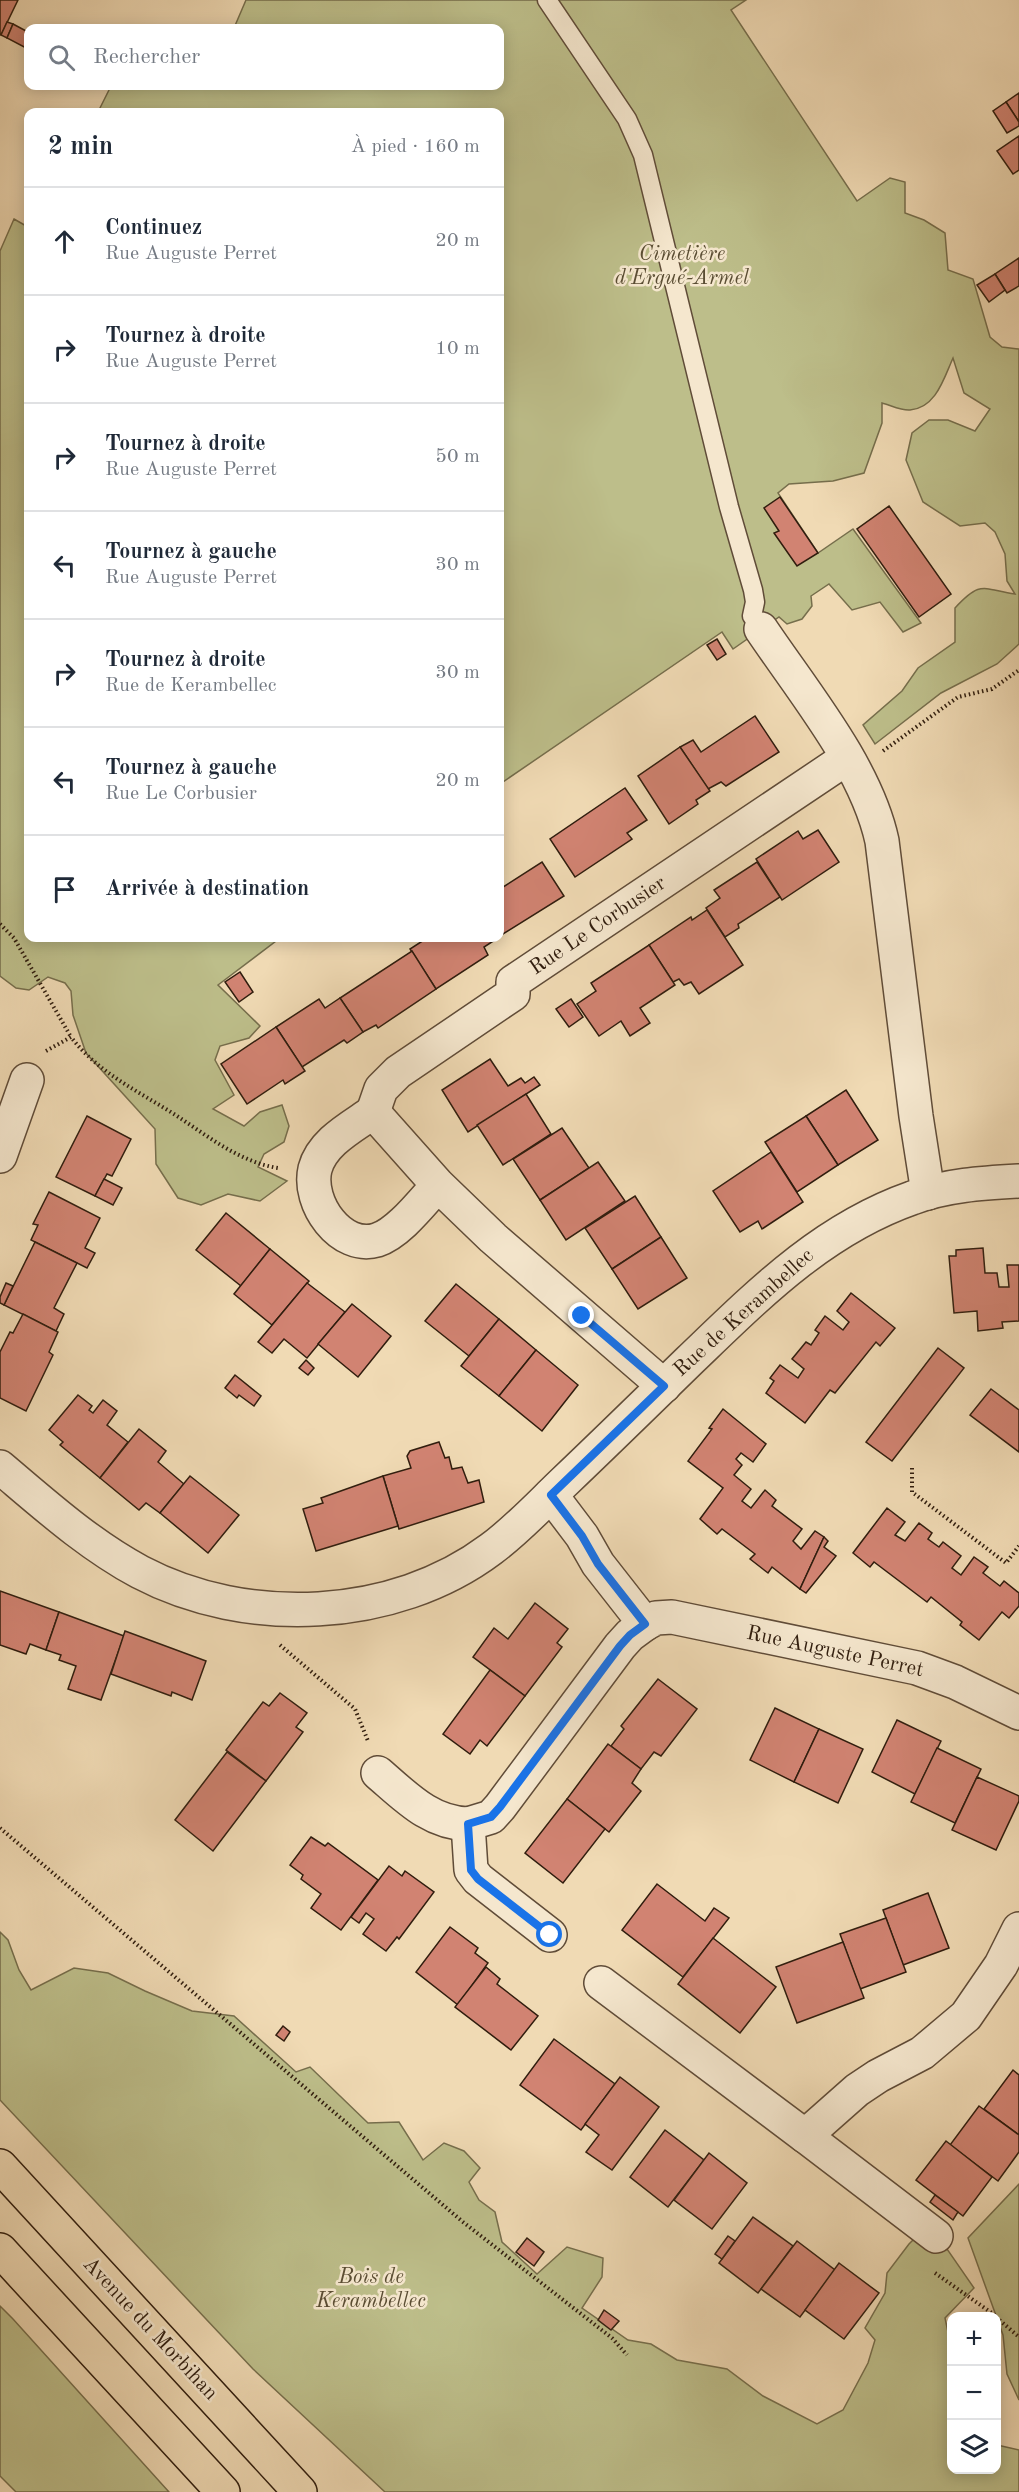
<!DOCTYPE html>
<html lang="fr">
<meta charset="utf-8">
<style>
:root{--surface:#fff;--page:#f6f6f7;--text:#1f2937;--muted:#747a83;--line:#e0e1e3}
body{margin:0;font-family:"Old Standard TT",serif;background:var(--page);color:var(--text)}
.controls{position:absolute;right:18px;bottom:18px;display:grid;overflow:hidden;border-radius:12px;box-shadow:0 3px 15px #0003}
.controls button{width:54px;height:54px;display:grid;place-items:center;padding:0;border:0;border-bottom:2px solid var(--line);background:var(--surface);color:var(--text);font:30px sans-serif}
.stop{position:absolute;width:18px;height:18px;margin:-14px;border:4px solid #1a73e8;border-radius:50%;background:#fff}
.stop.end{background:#1a73e8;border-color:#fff;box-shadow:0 2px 6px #0008}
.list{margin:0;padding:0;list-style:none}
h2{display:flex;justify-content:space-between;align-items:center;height:78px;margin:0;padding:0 24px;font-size:26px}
h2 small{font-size:20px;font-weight:400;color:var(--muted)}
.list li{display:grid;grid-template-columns:39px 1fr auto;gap:18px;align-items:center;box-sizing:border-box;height:108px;padding:0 24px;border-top:2px solid var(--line)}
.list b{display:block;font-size:22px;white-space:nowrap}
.list p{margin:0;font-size:20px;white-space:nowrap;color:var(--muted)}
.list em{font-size:20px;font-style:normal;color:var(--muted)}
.icon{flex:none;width:33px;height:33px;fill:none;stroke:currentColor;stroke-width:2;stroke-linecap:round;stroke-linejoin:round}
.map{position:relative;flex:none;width:1019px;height:2492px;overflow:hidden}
.search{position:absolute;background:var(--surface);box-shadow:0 3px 15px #0003;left:24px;top:24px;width:480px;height:66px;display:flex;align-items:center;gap:15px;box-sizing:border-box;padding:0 21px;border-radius:12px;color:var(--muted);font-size:22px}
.panel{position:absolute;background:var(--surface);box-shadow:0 3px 15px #0003;left:24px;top:108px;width:480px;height:834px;border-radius:12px}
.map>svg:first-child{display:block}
.green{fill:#bdbe8a;stroke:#766e4c;stroke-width:1.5}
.building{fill:#d18372;stroke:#301d0e;stroke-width:1.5}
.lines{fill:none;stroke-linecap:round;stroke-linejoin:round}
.service-casing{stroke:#604c38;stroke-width:21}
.minor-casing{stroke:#604c38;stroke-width:36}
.trunk-casing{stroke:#301d0e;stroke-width:36}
.path{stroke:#301d0e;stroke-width:4;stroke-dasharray:1.5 3;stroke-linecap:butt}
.service{stroke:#f5e7ce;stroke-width:18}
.minor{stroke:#f5e7ce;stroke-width:33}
.trunk{stroke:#f0dab4;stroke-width:33}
.route{stroke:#1a73e8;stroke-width:8}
.labels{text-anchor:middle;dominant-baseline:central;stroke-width:5;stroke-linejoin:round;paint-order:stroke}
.park-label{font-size:21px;font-style:italic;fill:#5a4d33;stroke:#f5e7ce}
.street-label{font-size:21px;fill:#301d0e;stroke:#f5e7ce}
</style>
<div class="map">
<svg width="1019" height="2492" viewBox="0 0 1019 2492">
<rect width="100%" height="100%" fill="#f0dab4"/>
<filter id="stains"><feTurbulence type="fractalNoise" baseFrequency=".00333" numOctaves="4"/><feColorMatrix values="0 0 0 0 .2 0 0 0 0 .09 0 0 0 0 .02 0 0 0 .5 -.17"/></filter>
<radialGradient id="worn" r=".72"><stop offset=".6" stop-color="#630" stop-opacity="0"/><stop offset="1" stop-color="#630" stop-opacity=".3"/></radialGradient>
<g class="green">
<path d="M246 0H746L731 10 857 201 890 178 905 182V213L924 220 945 233 948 270 973 279 990 337 1002 347 1019 349V644L997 664 941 693 875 744 863 725 902 691 918 668 955 642V608C981 580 982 589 1015 594L1007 581 1005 554 995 532 985 523 960 526 923 502 906 460 912 433 929 420H948L975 431 990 409 964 393 953 358C944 378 936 408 910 410 902 411 890 405 882 403V423L864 473 833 481 789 484 778 493 818 553 853 529 921 623 903 632 880 602 852 610 829 584 811 596 812 606 802 619 787 624 779 617 733 649 722 632 500 784V112H98L111 86H500V28H234Z"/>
<polygon points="14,219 28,227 28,938 280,938 218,985 260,1026 249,1038 220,1046 215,1060 234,1095 213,1109 244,1126 260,1112 282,1105 289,1126 284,1142 264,1154 258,1167 287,1181 260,1201 228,1194 201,1205 178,1198 156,1164 155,1129 86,1053 73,1015 71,991 65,983 48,977 29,990 16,988 0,976 0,251"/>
<polygon points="0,1932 8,1940 19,1970 31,1990 74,1968 108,1973 145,1991 192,2011 234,2016 296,2072 310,2067 368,2123 399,2122 423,2160 444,2143 464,2151 480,2168 469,2182 479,2200 495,2212 502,2242 537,2274 567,2247 603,2258 602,2277 582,2308 628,2340 651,2344 677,2360 727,2369 763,2396 817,2424 843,2410 868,2363 875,2340 865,2328 885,2293 887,2273 909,2244 917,2236 945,2246 974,2288 945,2318 952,2351 950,2412 952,2470 996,2470 997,2445 1019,2450 1019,2492 385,2492 253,2369 0,2100"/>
<polygon points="1019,2184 1019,2400 1007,2374 1003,2335 968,2238"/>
<polygon points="0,2306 13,2319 169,2492 16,2492 0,2476"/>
</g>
<g class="building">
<polygon points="0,0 18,0 1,35 0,34"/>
<polygon points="7,22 13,24 7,38 1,35"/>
<polygon points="13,24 28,32 28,49 7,38"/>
<polygon points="1019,93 1019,122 1006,102"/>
<polygon points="1006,102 1019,122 1019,126 1007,133 993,111"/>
<polygon points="1019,136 1019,170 1013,174 997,151"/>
<polygon points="1019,258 1019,286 1007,293 995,274"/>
<polygon points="995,274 1005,290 989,302 977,285"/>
<polygon points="780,497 818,553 797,566 774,533 779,531 764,508"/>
<polygon points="889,506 951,594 919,617 857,529"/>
<polygon points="717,639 726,654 717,660 707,645"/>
<polygon points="755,716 779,752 726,786 721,782 708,789 680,747 693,740 701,752"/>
<polygon points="680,747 710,791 696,800 698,804 669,824 638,776"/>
<polygon points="625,788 647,820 627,833 632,839 575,877 550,839"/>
<polygon points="818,830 839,862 782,900 756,859 798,831 803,839"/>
<polygon points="542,862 564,896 503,934 500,929 500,889"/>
<polygon points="757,862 780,897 738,924 739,928 725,937 706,908 720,898 714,890"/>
<polygon points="707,910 743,965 699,994 691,982 684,985 679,979 673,982 649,945 691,917 692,920"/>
<polygon points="427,938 498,938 484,947 488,955 436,989 410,949"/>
<polygon points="649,945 675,985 640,1008 650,1023 630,1036 621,1021 599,1036 577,1004 596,991 591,983"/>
<polygon points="412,951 436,989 378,1028 376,1025 363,1032 340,998"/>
<polygon points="240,972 253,992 239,1002 225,982"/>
<polygon points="340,998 363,1032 347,1043 344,1040 302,1067 276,1027 319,999 325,1008"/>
<polygon points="571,999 583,1017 569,1027 556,1009"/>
<polygon points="276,1027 305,1071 285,1084 283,1080 247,1104 221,1064"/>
<polygon points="490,1059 508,1086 521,1078 525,1083 534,1077 540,1085 468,1132 442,1090"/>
<polygon points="846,1090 878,1140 838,1165 806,1116"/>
<polygon points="526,1094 551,1134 503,1165 477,1125"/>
<polygon points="87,1116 131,1139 112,1176 107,1174 95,1196 56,1177"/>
<polygon points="806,1116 838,1165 797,1192 765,1142"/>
<polygon points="562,1128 589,1168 540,1200 513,1159"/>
<polygon points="771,1152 803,1202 762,1229 758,1221 740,1232 713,1191"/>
<polygon points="598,1162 625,1201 566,1240 540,1200"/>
<polygon points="104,1179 122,1188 113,1205 95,1196"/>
<polygon points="49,1192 100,1218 85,1248 95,1253 87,1268 31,1240 38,1225 33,1224"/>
<polygon points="635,1196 661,1237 612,1269 585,1228"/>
<polygon points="226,1213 270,1249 241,1286 196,1250"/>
<polygon points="661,1237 687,1278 638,1309 612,1269"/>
<polygon points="35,1242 77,1263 54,1308 64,1314 56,1331 4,1305"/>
<polygon points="983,1248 985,1273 997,1273 999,1287 1009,1287 1007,1265 1019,1265 1019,1321 1002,1322 1003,1328 978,1331 977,1311 954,1313 949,1256 956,1256 956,1250"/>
<polygon points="270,1249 309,1281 272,1325 234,1294"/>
<polygon points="6,1283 13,1286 4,1305 0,1303 0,1297"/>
<polygon points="307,1283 345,1312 307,1358 284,1339 272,1353 258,1342"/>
<polygon points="456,1284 499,1319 469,1356 425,1321"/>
<polygon points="851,1293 895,1328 880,1346 876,1342 835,1393 830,1390 805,1423 766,1393 774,1381 770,1378 780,1365 798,1378 804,1369 792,1359 806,1342 811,1345 819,1333 815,1330 825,1316 843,1330 849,1322 837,1311"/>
<polygon points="352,1304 391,1336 358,1377 318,1344"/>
<polygon points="23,1314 58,1332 49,1352 53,1355 26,1411 0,1398 0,1352 10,1332 13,1333"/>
<polygon points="499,1319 536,1350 499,1396 461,1366"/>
<polygon points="938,1348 964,1368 892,1461 866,1442"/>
<polygon points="536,1350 578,1385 542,1431 499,1396"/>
<polygon points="306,1360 314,1368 308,1375 299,1368"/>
<polygon points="235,1375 261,1396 254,1406 239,1395 237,1398 225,1388"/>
<polygon points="991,1389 1019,1410 1019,1452 970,1415"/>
<polygon points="78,1395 92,1406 89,1410 93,1413 103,1400 117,1411 107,1425 128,1442 100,1478 60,1445 63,1442 49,1430"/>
<polygon points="723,1409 766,1444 753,1462 741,1453 736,1459 742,1465 734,1475 751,1489 742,1501 751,1508 765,1490 776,1500 772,1506 802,1529 793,1541 801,1549 815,1531 824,1537 800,1589 772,1567 768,1573 750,1559 755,1554 722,1529 717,1534 700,1519 723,1488 688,1461 712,1429 709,1428"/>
<polygon points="139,1429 166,1451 158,1462 184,1484 160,1513 146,1503 139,1510 100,1478"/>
<polygon points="439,1442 445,1458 449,1457 452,1469 462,1467 468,1483 479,1480 484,1502 399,1529 383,1476 411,1468 407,1456 410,1451"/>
<polygon points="190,1476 239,1515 208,1553 160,1513"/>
<polygon points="383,1476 398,1526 316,1551 303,1509 323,1503 321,1498"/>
<polygon points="887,1508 905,1522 895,1535 905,1541 919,1523 932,1533 928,1539 939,1547 943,1542 961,1556 952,1568 961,1575 974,1557 988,1567 983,1573 1000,1586 1004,1581 1019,1593 1019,1606 1009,1618 1002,1612 979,1640 960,1625 962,1622 931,1597 927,1602 874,1562 870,1567 853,1553"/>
<polygon points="824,1537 828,1541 824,1547 836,1556 806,1593 800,1589"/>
<polygon points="0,1591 59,1612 46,1650 30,1644 26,1654 0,1645"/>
<polygon points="535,1603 568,1629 557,1643 562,1647 525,1696 473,1657 494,1628 508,1639"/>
<polygon points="59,1612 124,1636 101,1700 68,1689 76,1666 59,1660 61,1655 46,1650"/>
<polygon points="125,1631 206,1661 192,1700 172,1692 171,1696 111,1674"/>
<polygon points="490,1670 525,1696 487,1746 480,1740 470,1754 443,1734"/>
<polygon points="658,1679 697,1709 661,1756 654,1752 641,1769 611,1746 624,1729 621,1726"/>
<polygon points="280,1693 307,1713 296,1727 303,1732 266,1781 226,1750 263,1702 269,1706"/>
<polygon points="775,1708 819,1729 794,1782 750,1760"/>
<polygon points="897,1720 941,1741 915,1794 872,1772"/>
<polygon points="819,1729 863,1749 838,1803 794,1782"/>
<polygon points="608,1744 641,1769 632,1783 641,1791 609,1832 567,1799"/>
<polygon points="937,1748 981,1769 955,1823 911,1802"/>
<polygon points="227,1752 266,1781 213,1851 175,1820"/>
<polygon points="977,1777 1019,1796 1019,1801 996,1850 952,1830"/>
<polygon points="567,1799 605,1829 563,1883 525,1853"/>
<polygon points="311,1837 325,1846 328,1843 378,1880 341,1930 311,1908 321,1894 301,1879 303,1875 290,1865"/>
<polygon points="389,1866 402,1876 405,1871 434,1892 399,1939 397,1937 386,1951 363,1934 374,1919 366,1913 359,1923 351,1917"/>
<polygon points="657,1884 705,1921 714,1908 729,1918 683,1977 622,1930"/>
<polygon points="928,1893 949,1948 903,1965 883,1910"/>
<polygon points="886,1918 906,1972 860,1989 840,1934"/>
<polygon points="450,1927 478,1948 475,1953 488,1963 458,2005 416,1972"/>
<polygon points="713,1938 776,1987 740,2033 678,1984"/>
<polygon points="843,1942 864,1998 797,2023 776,1967"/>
<polygon points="486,1967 500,1979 497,1984 538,2016 511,2050 455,2007"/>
<polygon points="283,2026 290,2032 284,2041 276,2035"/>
<polygon points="554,2039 615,2084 581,2130 520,2085"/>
<polygon points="1013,2070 1019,2075 1019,2135 984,2109"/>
<polygon points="620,2077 659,2107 612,2170 586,2152 599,2135 585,2124"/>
<polygon points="979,2106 1019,2135 1019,2152 998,2181 950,2145"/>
<polygon points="665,2130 704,2160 668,2207 630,2177"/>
<polygon points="946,2141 992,2177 963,2216 916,2180"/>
<polygon points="709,2153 747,2183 712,2229 674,2200"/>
<polygon points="935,2195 958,2212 953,2220 930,2202"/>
<polygon points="753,2217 793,2246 758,2293 719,2263"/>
<polygon points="728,2236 735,2241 722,2259 715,2254"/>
<polygon points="527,2238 544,2252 534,2266 516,2252"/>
<polygon points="797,2241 835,2270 800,2317 761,2289"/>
<polygon points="839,2263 879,2293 844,2339 805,2310"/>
<polygon points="604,2310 619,2321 611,2330 598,2320"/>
</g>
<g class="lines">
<g class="service-casing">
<polyline id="service" points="547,0 627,119 643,155 729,507 753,590 755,602 752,616 761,629"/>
</g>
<g class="minor-casing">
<g id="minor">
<path d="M761 629C804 693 866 767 882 841L916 1116 928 1193"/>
<polyline points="373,1112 381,1089 398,1072 513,994 513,982 847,758"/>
<polyline points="0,1156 27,1080"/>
<path d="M438 1185C423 1201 399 1233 377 1240 341 1251 307 1203 315 1169 322 1142 352 1127 373 1112L438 1185 493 1238 664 1386"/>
<path d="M0 1467C45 1505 88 1544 140 1572 246 1628 394 1622 491 1549 517 1530 540 1505 563 1483 605 1443 647 1402 689 1361 757 1296 821 1230 912 1198 946 1185 983 1183 1019 1181"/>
<polyline points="551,1495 582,1536 598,1564 645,1624 656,1618 672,1617 917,1668 955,1682 1019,1713"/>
<path d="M378 1773C406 1797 430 1823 468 1824"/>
<polyline points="550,1935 478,1879 471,1870 468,1824 491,1817 500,1807 620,1646 630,1635 645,1624"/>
<polyline points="601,1983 805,2136 857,2090 878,2076 922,2053 966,2016 1001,1965 1019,1929"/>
<polyline points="805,2136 936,2236"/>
</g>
</g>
<g class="trunk-casing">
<g id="trunk">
<polyline points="0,2166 300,2492"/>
<polyline points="0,2250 223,2492"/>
</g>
</g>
<g class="path">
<polyline points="883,751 958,697 992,689 1019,670"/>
<polyline points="0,924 14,938 71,1037"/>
<path d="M46 1051 71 1037C98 1073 140 1092 177 1116 209 1137 240 1162 278 1168"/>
<polyline points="912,1468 912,1492 1006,1563 1019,1546"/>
<polyline points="280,1645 355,1709 368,1741"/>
<polyline points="0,1828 463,2222 612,2338 627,2355"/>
<polyline points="935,2273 996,2316"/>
<polyline points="996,2317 1019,2337"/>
</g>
<use href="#service" class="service"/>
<use href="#minor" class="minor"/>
<use href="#trunk" class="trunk"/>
</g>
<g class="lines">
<polyline class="route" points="550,1935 478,1879 471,1870 468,1824 491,1817 500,1807 620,1646 630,1635 645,1624 598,1564 582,1536 551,1495 664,1386 582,1316"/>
</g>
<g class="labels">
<g class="park-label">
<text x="682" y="254">Cimetière<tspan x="682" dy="24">d'Ergué-Armel</tspan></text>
<text x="371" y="2277">Bois de<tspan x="371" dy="24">Kerambellec</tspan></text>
</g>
<g class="street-label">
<text transform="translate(598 926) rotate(-34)">Rue Le Corbusier</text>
<text transform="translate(744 1313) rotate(-42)">Rue de Kerambellec</text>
<text transform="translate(835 1652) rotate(12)">Rue Auguste Perret</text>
<text transform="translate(150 2329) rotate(47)">Avenue du Morbihan</text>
</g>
</g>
<rect width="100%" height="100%" filter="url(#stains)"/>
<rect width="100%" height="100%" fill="url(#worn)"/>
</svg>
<div class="controls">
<button>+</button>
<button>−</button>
<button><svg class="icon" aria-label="layers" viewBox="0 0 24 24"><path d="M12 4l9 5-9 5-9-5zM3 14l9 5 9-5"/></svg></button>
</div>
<div class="stop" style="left:550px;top:1935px"></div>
<div class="stop end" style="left:582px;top:1316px"></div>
<div class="search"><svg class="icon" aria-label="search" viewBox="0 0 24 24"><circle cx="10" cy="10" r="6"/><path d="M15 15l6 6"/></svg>Rechercher</div>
<section class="panel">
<h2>2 min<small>À pied · 160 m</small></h2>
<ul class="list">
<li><svg class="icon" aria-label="ahead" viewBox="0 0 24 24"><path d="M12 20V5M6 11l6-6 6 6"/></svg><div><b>Continuez</b><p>Rue Auguste Perret</p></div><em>20 m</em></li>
<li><svg class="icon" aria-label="right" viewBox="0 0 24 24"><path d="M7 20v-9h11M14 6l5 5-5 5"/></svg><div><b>Tournez à droite</b><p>Rue Auguste Perret</p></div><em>10 m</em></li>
<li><svg class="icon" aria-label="right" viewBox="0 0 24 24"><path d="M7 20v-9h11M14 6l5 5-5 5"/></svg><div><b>Tournez à droite</b><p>Rue Auguste Perret</p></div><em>50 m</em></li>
<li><svg class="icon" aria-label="left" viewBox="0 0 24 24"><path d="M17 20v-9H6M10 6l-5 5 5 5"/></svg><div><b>Tournez à gauche</b><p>Rue Auguste Perret</p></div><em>30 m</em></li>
<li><svg class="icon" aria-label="right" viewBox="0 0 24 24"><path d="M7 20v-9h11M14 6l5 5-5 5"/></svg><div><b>Tournez à droite</b><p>Rue de Kerambellec</p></div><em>30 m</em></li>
<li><svg class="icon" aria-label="left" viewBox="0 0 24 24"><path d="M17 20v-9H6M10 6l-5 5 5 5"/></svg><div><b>Tournez à gauche</b><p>Rue Le Corbusier</p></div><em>20 m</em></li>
<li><svg class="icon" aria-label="arrive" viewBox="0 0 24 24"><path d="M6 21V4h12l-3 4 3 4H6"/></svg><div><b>Arrivée à destination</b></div></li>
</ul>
</section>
</div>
